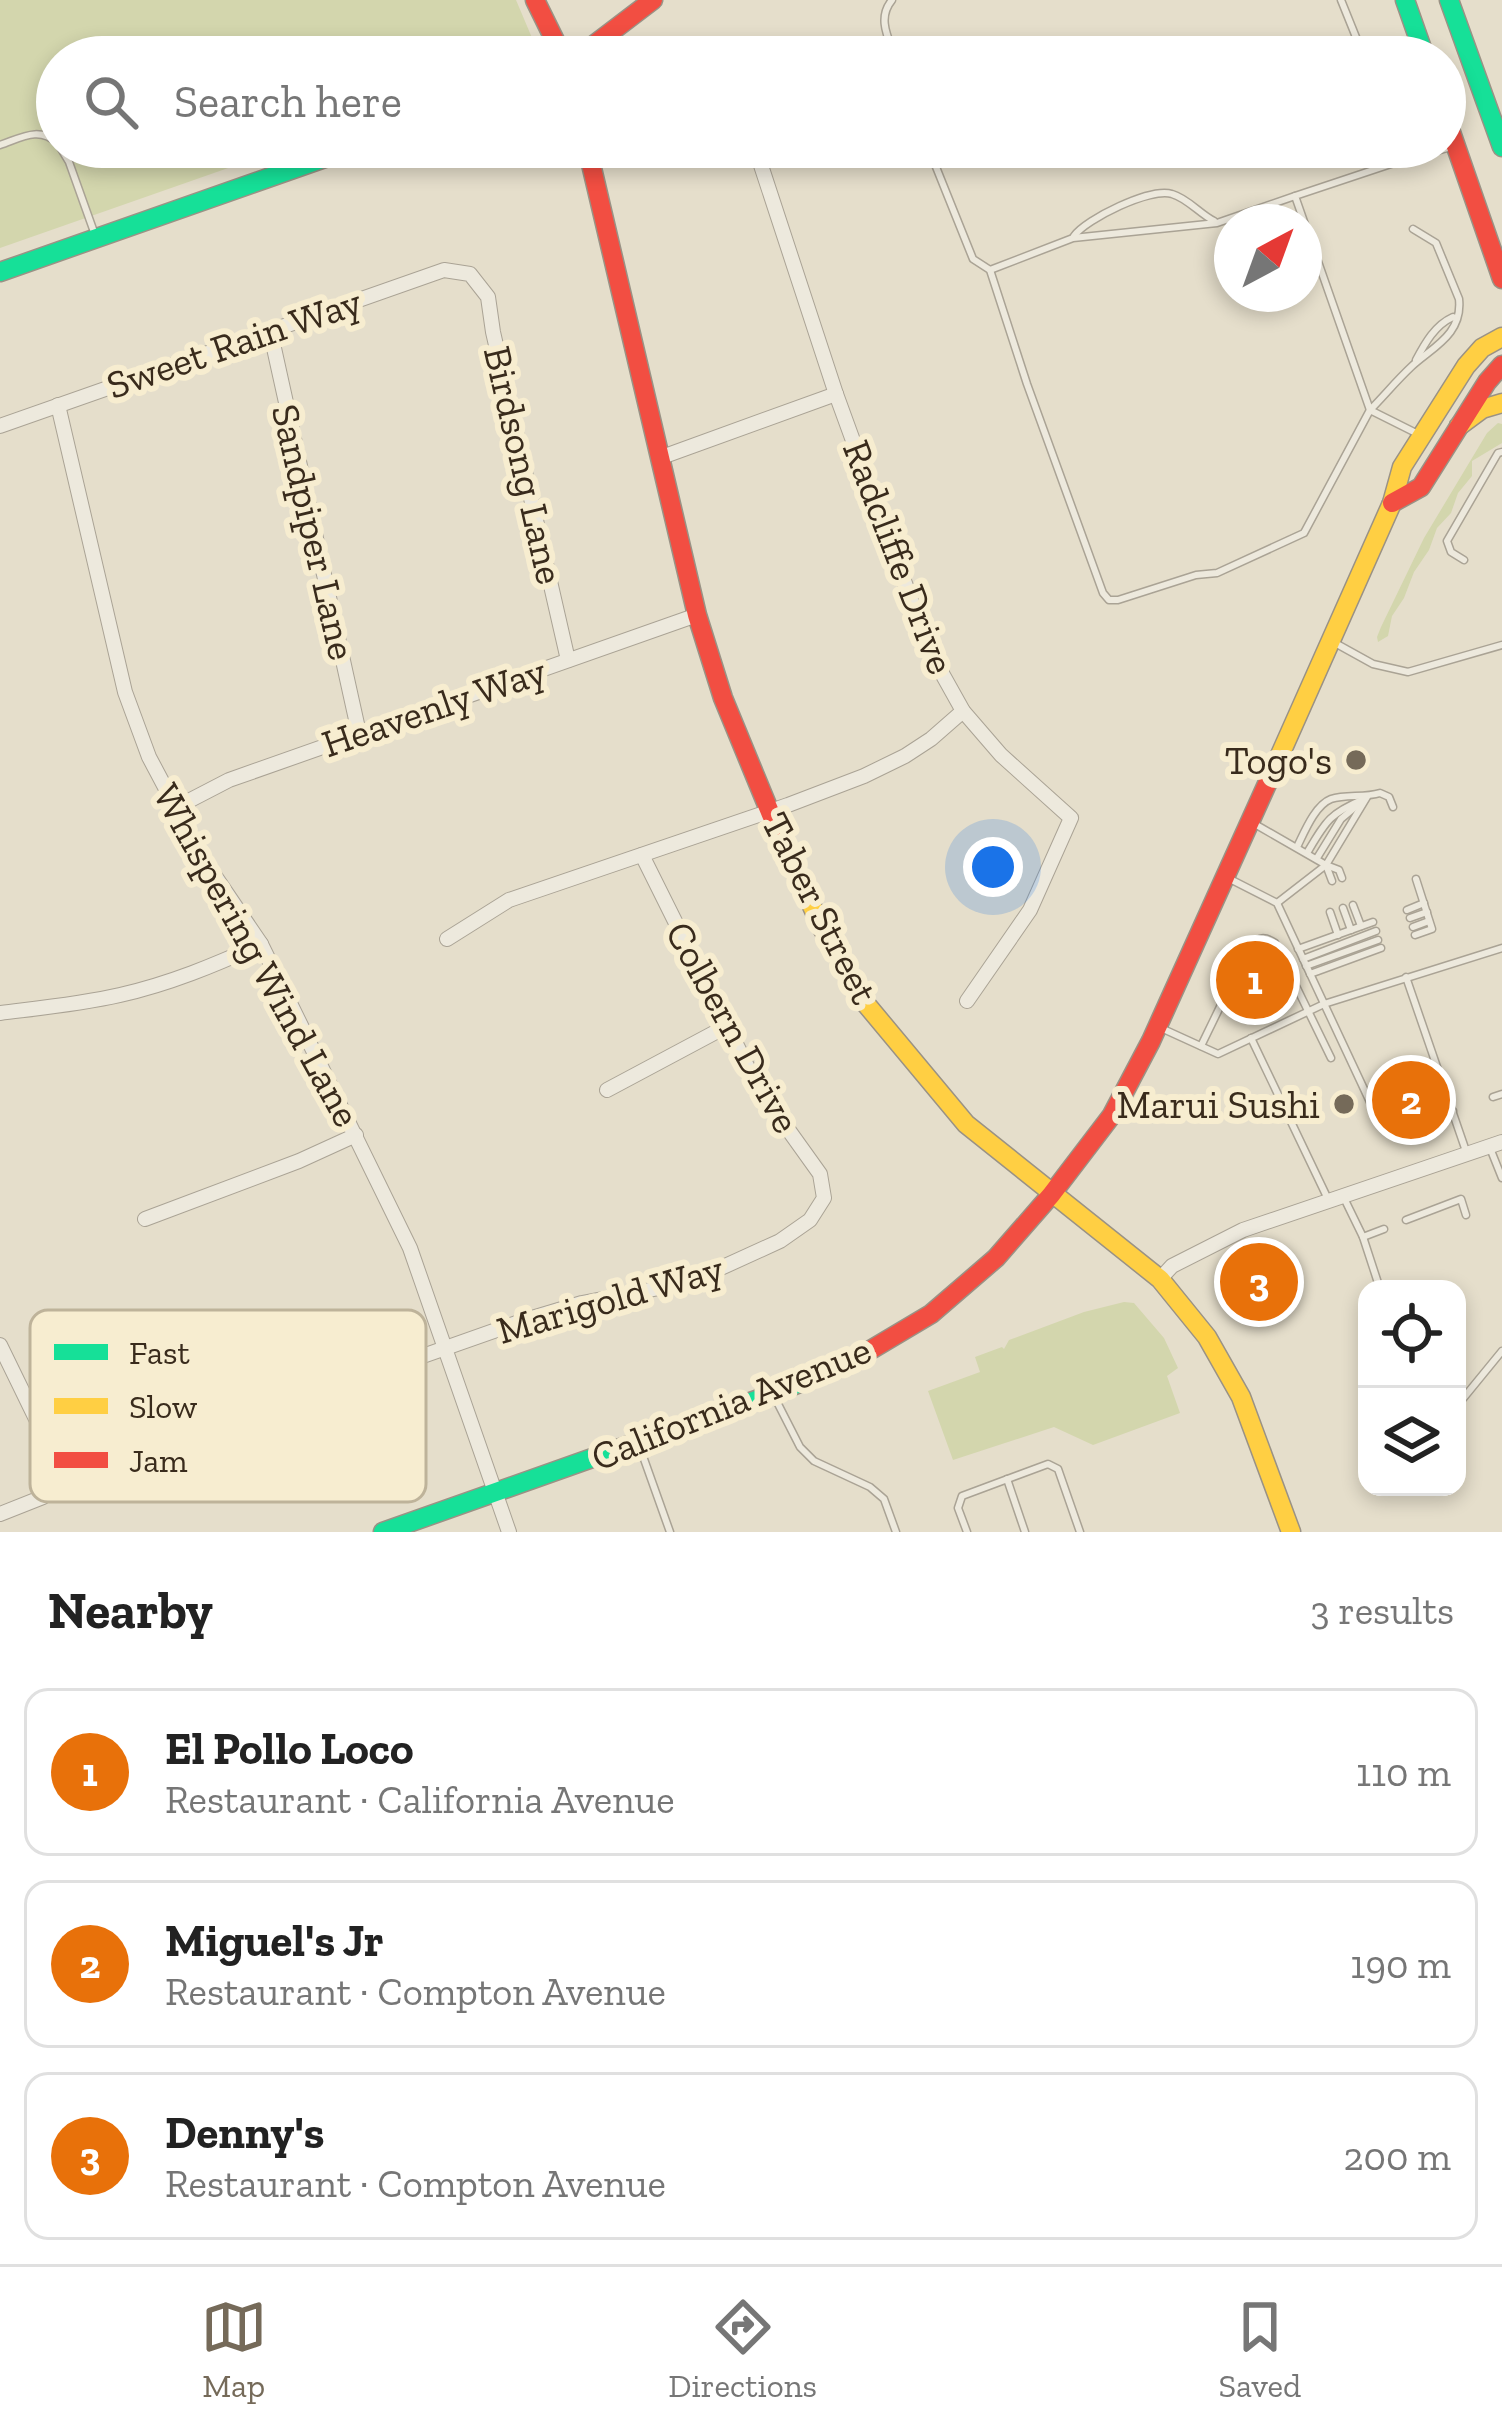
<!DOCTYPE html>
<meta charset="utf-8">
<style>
:root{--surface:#fff;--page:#f6f6f6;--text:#222;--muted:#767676;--line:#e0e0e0;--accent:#756a59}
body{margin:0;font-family:"Zilla Slab",serif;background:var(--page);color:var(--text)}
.controls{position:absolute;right:36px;bottom:36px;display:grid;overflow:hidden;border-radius:24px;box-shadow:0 6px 18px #0003}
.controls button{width:108px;height:108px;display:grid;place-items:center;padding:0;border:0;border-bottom:3px solid var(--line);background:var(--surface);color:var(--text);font:60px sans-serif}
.compass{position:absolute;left:1214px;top:204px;width:108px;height:108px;border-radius:50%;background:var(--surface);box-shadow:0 6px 18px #0003;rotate:41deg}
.you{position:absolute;left:993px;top:867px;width:42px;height:42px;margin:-30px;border:9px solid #fff;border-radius:50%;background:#1a73e8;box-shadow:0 0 0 18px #1a73e833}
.badge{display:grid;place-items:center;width:78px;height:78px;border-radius:50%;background:var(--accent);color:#fff;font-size:39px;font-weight:700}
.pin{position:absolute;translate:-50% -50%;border:6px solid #fff;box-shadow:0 3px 12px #0006}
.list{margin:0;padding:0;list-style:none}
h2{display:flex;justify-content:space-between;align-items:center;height:156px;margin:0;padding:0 48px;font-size:51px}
h2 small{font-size:39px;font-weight:400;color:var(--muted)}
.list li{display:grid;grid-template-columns:78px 1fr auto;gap:36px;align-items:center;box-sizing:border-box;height:168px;margin:0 24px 24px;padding:0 24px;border:3px solid var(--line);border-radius:24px}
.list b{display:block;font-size:45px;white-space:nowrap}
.list p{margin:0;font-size:39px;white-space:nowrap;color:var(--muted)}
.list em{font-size:39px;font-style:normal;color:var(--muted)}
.icon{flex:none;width:66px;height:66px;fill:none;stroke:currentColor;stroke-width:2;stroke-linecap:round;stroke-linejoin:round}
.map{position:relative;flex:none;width:1502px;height:1532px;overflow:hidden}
.search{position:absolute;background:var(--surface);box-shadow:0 6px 18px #0003;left:36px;right:36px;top:36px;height:132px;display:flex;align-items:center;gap:30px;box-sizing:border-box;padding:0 42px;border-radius:66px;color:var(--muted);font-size:45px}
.sheet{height:732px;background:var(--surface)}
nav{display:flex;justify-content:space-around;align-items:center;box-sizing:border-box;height:168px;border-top:3px solid var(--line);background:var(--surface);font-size:33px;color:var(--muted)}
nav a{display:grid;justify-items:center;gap:6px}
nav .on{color:var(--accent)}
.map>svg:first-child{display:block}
.green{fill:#d3d6ad}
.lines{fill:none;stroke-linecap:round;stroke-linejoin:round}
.lane-casing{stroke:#aaa395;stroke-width:9}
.street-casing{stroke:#aaa395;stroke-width:16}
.fast-casing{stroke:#9a9285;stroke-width:21}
.slow-casing{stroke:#9a9285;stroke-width:21}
.jam-casing{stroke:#9a9285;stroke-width:21}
.lane{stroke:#ede9dd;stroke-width:6}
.street{stroke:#ede9dd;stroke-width:14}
.fast{stroke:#16e098;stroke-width:18}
.slow{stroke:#ffcf43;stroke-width:18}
.jam{stroke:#f24e42;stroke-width:18}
.poi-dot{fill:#756a59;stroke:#f7edd0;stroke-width:4.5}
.labels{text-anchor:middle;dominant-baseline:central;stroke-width:12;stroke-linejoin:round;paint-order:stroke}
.street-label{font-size:39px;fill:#392b1c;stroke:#f7edd0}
.poi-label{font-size:39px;fill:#392b1c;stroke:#f7edd0;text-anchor:end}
.key{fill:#f7edd0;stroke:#beb39a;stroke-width:3}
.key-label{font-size:33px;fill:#392b1c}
</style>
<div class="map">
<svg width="1502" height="1532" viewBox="0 0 1502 1532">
<rect width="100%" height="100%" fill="#e5decb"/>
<g class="green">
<polygon points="0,0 516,0 538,52 528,57 57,57 57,147 288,147 0,248"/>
<polygon points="1498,423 1502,424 1502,443 1472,461 1472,476 1458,493 1451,513 1437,528 1429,550 1414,572 1404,598 1392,616 1388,636 1378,642 1377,637 1381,627 1424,538 1487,433"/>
<polygon points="1124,1302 1134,1303 1164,1338 1178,1368 1167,1376 1180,1413 1093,1445 1054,1427 953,1460 928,1391 980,1372 975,1357 1002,1347 1004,1349 1009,1340 1084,1312"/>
</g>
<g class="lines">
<g class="lane-casing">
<g id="lane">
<path d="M892 0C877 18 888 37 895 57"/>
<polyline points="1341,0 1364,57"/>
<path d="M0 145C21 138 39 126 57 143"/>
<polyline points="60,147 69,162 94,232"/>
<polyline points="928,147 973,259 990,270 1027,384 1103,593 1109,600 1118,600 1196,575 1217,573 1304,533 1370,410 1418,434"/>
<path d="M1394 147 1397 162 1295 196 1370 410C1384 396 1396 381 1411 367 1431 348 1463 335 1459 299L1436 243 1413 229"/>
<polyline points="1397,162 1451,147"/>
<path d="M1074 236C1086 219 1151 187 1172 194 1187 198 1200 214 1214 221"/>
<polyline points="990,270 1073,238 1217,223 1295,196"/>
<path d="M1416 360C1425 343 1435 325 1453 317"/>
<polyline points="1464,560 1451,552 1447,541 1498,453 1502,452"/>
<polyline points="1335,643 1373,664 1408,672 1502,645"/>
<polyline points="1253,823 1326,865 1277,903"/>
<path d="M1297 847C1304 833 1315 805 1331 799 1346 794 1364 798 1380 793L1389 797 1393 807"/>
<path d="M1307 853C1326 821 1329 814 1364 799"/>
<polyline points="1317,858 1341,819 1360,803"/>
<polyline points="1326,865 1339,870 1342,878"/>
<polyline points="1228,878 1277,903 1378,1119 1390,1130 1404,1128"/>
<polyline points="1332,881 1326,865 1367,797"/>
<polyline points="1353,905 1361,926"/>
<polyline points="1343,908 1351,930"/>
<polyline points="1407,910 1424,903"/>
<polyline points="1330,912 1338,935"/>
<polyline points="1410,918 1427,912"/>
<polyline points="1413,927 1429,921"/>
<polyline points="1415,935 1432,929 1416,879"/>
<polyline points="1298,949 1373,922"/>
<polyline points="1303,959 1376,931"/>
<polyline points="1306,966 1378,940"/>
<polyline points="1310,974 1381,948"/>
<polyline points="1406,977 1467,1154"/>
<polyline points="1161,1028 1218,1054 1324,1004 1502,948"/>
<polyline points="1251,1038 1327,1197"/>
<path d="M1201 1046 1250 945C1259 937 1265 936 1275 943L1331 1058"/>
<polyline points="1493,1097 1502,1094"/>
<polyline points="1423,1121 1453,1111"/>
<polyline points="1490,1148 1502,1178"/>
<polyline points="1344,1198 1363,1237 1380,1289"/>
<polyline points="1406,1220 1461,1199 1466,1215"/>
<polyline points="1363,1237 1384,1229"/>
<polyline points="776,1400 800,1447 814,1461 870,1487 884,1499 896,1532"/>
<polyline points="1457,1406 1502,1351"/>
<polyline points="639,1445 670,1532"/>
<polyline points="1007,1479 1025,1532"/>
<polyline points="967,1532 958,1508 962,1496 1048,1464 1058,1469 1080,1532"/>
</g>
</g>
<g class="street-casing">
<g id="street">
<polyline points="755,147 836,394 930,652 963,711 1001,755 1071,818 1030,910 967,1001"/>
<polyline points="270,330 359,733"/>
<polyline points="58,405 125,692 149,757 202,857 261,944 410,1248 509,1532"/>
<polyline points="0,426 444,270 470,274 488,297 493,332 568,660"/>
<polyline points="662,457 836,394"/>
<polyline points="175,808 229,780 697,615"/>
<polyline points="447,939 509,900 788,805 864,776 905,756 931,739 963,711"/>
<path d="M0 1013C40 1008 81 1004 120 995 169 984 215 965 261 944"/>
<polyline points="607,1090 727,1026"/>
<polyline points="145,1219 299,1161 356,1135"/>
<polyline points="1160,1279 1172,1266 1243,1230 1502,1142"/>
<polyline points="0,1345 56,1460 55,1482 43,1497 0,1514"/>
<polyline points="289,1409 349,1382 522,1321 582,1303 690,1282 780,1241 810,1220 824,1198 820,1174 757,1086 642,855"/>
</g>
</g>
<g class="fast-casing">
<g id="fast">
<polyline points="1405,0 1425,57"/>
<polyline points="1449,0 1502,147"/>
<polyline points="0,272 356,147"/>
<polyline points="383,1532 773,1394 852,1361"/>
</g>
</g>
<g class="slow-casing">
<g id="slow">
<polyline points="1459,426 1482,409 1502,403"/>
<polyline points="1272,773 1392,503 1402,467 1466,366 1482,348 1502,337"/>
<polyline points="779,834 822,928 866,1004 966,1124 1160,1279 1207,1337 1241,1397 1291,1532"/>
</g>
</g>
<g class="jam-casing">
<g id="jam">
<polyline points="535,0 563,57"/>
<polyline points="578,57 653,0"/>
<polyline points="1445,115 1502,279"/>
<polyline points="587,147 697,615 723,698 779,834"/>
<polyline points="1392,503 1421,487 1487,382 1502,365"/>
<polyline points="852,1361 931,1314 996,1258 1051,1195 1112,1115 1151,1041 1272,773"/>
</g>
</g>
<use href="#lane" class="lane"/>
<use href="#street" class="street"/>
<use href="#fast" class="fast"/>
<use href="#slow" class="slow"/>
<use href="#jam" class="jam"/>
</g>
<g class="poi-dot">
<circle cx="1356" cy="760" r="12"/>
<circle cx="1344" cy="1104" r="12"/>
</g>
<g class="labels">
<g class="street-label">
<text transform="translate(234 343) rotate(-19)">Sweet Rain Way</text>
<text transform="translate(524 465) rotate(77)">Birdsong Lane</text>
<text transform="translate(314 532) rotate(77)">Sandpiper Lane</text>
<text transform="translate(899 557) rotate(69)">Radcliffe Drive</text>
<text transform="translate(434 707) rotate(-19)">Heavenly Way</text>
<text transform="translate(820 908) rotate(63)">Taber Street</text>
<text transform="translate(257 955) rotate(61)">Whispering Wind Lane</text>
<text transform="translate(733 1027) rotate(61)">Colbern Drive</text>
<text transform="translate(610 1299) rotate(-16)">Marigold Way</text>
<text transform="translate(731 1403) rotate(-22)">California Avenue</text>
</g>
<g class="poi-label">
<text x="1332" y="760">Togo's</text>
<text x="1320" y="1104">Marui Sushi</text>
</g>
</g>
<rect x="30" y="1310" width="396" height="192" rx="18" class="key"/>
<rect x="54" y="1344" width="54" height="16" fill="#16e098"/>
<rect x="54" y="1398" width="54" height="16" fill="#ffcf43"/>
<rect x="54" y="1452" width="54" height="16" fill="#f24e42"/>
<g class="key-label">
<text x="129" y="1364">Fast</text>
<text x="129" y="1418">Slow</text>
<text x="129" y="1472">Jam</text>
</g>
</svg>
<div class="controls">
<button><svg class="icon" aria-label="locate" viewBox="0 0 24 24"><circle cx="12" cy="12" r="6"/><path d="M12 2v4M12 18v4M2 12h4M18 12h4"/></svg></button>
<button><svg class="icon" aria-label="layers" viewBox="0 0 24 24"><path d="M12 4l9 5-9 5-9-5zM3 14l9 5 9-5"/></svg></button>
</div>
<svg class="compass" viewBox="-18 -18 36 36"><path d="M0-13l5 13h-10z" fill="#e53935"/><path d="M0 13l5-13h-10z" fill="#767676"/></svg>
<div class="you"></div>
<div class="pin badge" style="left:1255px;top:980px;background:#e8710a">1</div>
<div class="pin badge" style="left:1411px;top:1100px;background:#e8710a">2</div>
<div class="pin badge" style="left:1259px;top:1282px;background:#e8710a">3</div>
<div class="search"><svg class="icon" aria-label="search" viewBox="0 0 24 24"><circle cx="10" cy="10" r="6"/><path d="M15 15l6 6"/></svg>Search here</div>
</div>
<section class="sheet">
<h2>Nearby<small>3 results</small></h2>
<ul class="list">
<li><span class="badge" style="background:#e8710a">1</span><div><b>El Pollo Loco</b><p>Restaurant · California Avenue</p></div><em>110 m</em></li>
<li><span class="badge" style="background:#e8710a">2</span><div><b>Miguel's Jr</b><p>Restaurant · Compton Avenue</p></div><em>190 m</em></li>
<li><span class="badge" style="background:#e8710a">3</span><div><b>Denny's</b><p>Restaurant · Compton Avenue</p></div><em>200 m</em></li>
</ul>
</section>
<nav>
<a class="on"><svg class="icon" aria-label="map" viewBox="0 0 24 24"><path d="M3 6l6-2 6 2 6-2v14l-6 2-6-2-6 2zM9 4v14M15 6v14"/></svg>Map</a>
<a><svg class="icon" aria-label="directions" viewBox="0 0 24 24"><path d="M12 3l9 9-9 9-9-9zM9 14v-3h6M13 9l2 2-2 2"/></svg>Directions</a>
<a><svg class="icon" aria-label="saved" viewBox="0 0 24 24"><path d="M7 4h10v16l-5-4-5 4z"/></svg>Saved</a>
</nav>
